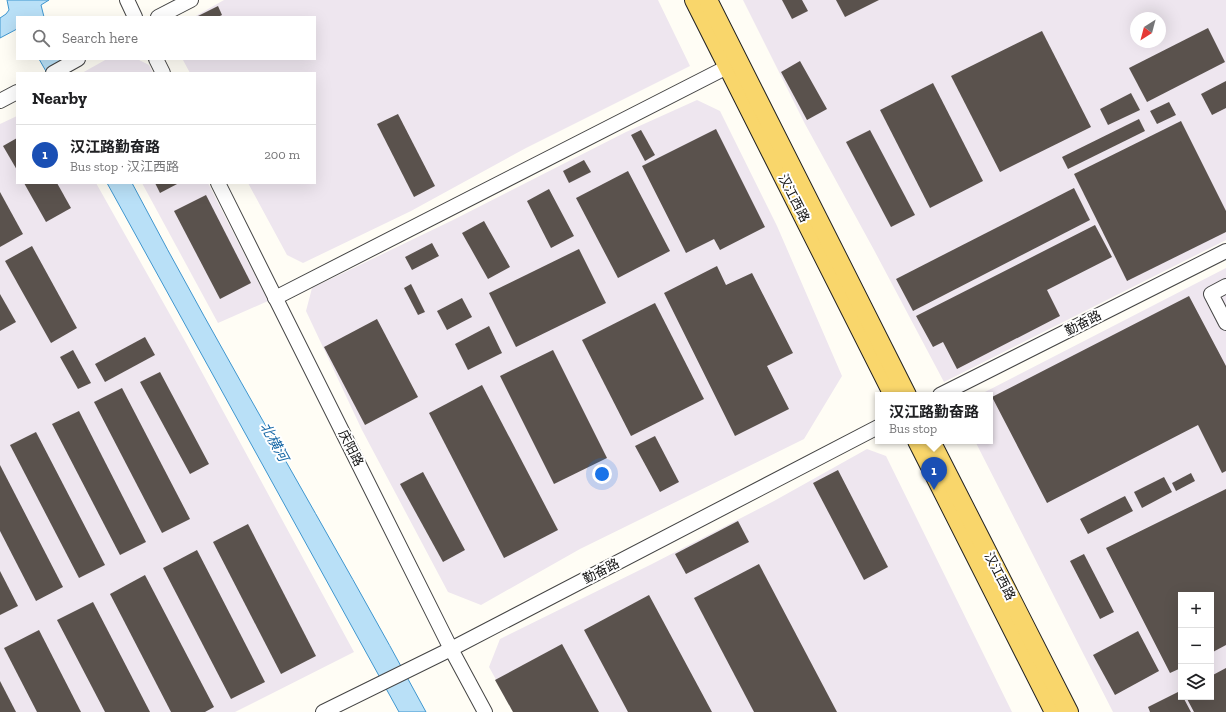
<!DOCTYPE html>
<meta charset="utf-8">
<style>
:root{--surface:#fff;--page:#f2f2f2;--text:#202124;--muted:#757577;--line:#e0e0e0;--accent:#2563eb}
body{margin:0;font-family:"Zilla Slab","Noto Sans SC",serif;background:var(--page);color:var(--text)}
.controls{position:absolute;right:12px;bottom:12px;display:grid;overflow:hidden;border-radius:0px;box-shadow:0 4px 16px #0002}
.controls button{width:36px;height:36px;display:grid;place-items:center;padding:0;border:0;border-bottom:1px solid var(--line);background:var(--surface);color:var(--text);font:20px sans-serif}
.compass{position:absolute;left:1130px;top:12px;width:36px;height:36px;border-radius:50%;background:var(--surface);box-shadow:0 4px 16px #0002;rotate:216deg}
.you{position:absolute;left:602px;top:474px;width:14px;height:14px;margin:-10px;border:3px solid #fff;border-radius:50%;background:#1a73e8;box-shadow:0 0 0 6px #1a73e833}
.badge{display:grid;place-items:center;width:26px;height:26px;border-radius:50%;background:var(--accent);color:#fff;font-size:13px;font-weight:700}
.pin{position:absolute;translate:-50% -33px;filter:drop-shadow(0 1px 2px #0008)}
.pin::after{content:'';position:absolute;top:21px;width:14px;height:12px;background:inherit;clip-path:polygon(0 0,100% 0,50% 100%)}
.popup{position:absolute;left:875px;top:392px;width:118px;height:52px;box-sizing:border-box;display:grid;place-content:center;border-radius:0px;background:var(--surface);filter:drop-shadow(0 1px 3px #0005);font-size:13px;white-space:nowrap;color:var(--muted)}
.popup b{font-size:15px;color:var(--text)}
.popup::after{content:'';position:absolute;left:50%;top:100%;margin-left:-8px;border:8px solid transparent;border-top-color:var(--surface)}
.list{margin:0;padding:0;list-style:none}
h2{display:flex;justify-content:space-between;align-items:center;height:52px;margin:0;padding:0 16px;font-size:17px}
h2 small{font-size:13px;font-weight:400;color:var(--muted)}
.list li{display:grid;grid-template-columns:26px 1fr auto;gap:12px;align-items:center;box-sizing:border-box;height:60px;padding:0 16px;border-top:1px solid var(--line)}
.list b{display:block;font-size:15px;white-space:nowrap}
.list p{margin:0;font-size:13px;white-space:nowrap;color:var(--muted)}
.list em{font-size:13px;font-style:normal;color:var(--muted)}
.icon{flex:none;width:22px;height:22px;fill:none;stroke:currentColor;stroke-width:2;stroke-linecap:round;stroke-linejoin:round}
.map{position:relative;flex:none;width:1226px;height:712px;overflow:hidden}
.search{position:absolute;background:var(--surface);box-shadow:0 4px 16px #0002;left:16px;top:16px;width:300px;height:44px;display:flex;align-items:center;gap:10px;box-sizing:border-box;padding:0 14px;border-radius:0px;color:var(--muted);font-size:15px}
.panel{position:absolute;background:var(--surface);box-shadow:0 4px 16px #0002;left:16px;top:72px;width:300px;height:112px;border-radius:0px}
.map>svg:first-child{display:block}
.industrial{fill:#eee6ef;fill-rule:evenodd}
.water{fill:#b9e0f7;stroke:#3f96cf}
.building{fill:#5a524d}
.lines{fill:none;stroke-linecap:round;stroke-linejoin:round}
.minor-casing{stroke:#444;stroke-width:16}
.major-casing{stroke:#222;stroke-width:20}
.minor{stroke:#fff;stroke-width:14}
.major{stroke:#f9d66b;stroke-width:18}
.labels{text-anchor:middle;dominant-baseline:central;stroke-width:4;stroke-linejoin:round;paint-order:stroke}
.street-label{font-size:13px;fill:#111;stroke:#fff}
.water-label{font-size:14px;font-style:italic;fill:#1768a6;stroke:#fff}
</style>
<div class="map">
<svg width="1226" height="712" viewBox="0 0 1226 712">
<rect width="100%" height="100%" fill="#fffdf5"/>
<g class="industrial">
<polygon points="224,0 658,0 690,66 526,148 411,211 303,263 287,255 248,183 315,183 315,73 190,73 183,60 315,59 315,17 194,17"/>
<path d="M743 0H1226V240L944 382 874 250 805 124ZM1136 18H1160V42H1136Z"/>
<polygon points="107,59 137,59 149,65 153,73 82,73"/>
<polygon points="697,100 720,111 777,226 842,376 804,439 580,549 481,605 448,592 362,430 306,311 312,288 453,220 626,132"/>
<polygon points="17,116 17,183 96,183 186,343 354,652 235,712 0,712 0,124"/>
<polygon points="142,183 208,183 268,301 218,323"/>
<path d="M1226 268V712H1113L975 441H990V395H982L983 393ZM1181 595H1211V697H1181Z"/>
<polygon points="867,449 886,456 1012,712 514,712 489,667 500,639 652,564 774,501"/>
</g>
<g class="water">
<polygon points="7,0 49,0 41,5 44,17 17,17 17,29 0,38 0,18 6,14 9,10"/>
<polygon points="39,59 62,59 70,73 47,73"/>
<path d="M107 183H132C226 362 330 534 426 712H399Z"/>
</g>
<g class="building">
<polygon points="782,0 802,0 808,11 792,19"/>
<polygon points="836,0 879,0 845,17"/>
<polygon points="218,6 222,15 218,17 196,17"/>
<polygon points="1208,28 1225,62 1147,102 1129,68"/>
<polygon points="1042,31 1091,127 1000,172 951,76"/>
<polygon points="800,61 827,109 807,120 781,72"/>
<polygon points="1226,81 1226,108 1212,115 1201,94"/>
<polygon points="933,83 983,181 930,208 880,110"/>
<polygon points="1131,93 1140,110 1108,125 1100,109"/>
<polygon points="1169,102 1176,115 1157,124 1150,111"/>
<polygon points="398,114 435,186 414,197 377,124"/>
<polygon points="1139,119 1145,131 1068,169 1062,157"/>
<polygon points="1181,121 1226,211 1226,232 1127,281 1074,174"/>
<polygon points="716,129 765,227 720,250 714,239 686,253 642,166"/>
<polygon points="641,130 655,155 645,161 631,135"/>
<polygon points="870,130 915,215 891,227 846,142"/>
<polygon points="17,138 17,170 3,146"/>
<polygon points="584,160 591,172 569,183 563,171"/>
<polygon points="628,171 670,251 618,278 576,198"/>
<polygon points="24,183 57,183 71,208 46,222"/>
<polygon points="155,183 179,183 160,193"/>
<polygon points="1074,188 1090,220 913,311 896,279"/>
<polygon points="549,189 574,236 551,248 527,201"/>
<polygon points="0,192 23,234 0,247"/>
<polygon points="206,195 251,283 220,299 174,211"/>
<polygon points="484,221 510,267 488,279 462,233"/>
<polygon points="1095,225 1112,257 1047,290 1060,316 957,369 943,342 933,347 916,316"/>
<polygon points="432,243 439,256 412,270 405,257"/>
<polygon points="32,246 77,328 51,343 5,261"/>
<polygon points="579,249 606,303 516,347 489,293"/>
<polygon points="717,266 726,285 752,273 793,353 767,366 789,409 735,436 664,293"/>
<polygon points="411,284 425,312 418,315 404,288"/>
<polygon points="0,294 16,322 0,331"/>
<polygon points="1189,296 1226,366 1226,471 1222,473 1198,425 1047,503 992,397"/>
<polygon points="462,298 472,317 447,330 437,311"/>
<polygon points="655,303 704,399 631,436 582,340"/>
<polygon points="377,319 418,397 365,425 324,347"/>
<polygon points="489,326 502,353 468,370 455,344"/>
<polygon points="145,337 155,355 105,382 95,364"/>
<polygon points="73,350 91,383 78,389 60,357"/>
<polygon points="553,350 607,458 554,484 500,376"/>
<polygon points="160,372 209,464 190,474 140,382"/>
<polygon points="482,385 558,530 504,558 429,413"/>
<polygon points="122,388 190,519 162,533 94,402"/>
<polygon points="79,411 146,542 120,555 52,424"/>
<polygon points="36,432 105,565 79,578 10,445"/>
<polygon points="655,436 679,482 660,492 635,446"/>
<polygon points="0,465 63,587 36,601 0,531"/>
<polygon points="838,470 888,567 864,580 813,483"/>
<polygon points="423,472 465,550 443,562 400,484"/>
<polygon points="1191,473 1195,481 1176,491 1172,483"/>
<polygon points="1164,477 1172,492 1142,508 1134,492"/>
<polygon points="1226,489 1226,645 1211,653 1211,595 1181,595 1181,668 1170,673 1106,548"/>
<polygon points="1125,496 1133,511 1088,534 1080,519"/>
<polygon points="738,521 749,542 686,574 675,554"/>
<polygon points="248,524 316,656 281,674 213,542"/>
<polygon points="197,550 265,682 231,699 163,568"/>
<polygon points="1084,554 1114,612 1100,619 1070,561"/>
<polygon points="759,564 837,712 754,712 694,598"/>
<polygon points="0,571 18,606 0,615"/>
<polygon points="145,575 214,707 205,712 171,712 110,594"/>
<polygon points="649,595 712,712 628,712 584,630"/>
<polygon points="93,602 150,712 105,712 57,620"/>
<polygon points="39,630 81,712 37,712 4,648"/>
<polygon points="1138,631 1159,671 1115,695 1093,655"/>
<polygon points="562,644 599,712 513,712 495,680"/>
<polygon points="1226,668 1226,712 1194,712 1186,697 1211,697 1211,676"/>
<polygon points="0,681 16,712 0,712"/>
<polygon points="1180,691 1181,697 1183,697 1191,712 1150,712 1148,707"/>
</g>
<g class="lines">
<g class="minor-casing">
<g id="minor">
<polyline points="127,0 135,17"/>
<polyline points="158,17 191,0"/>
<polyline points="156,59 163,73"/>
<polyline points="53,73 78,59"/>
<polyline points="0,101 17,92"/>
<polyline points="218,183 451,649 485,712"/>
<polyline points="1226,286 1211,294 1226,323"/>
<polyline points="275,298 737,62"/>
<polyline points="940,395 1226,251"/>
<polyline points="323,712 451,649 878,427"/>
</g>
</g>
<g class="major-casing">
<g id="major">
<polyline points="694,0 893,395"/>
<polyline points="708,0 907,395"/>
<polyline points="917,441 1054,712"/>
<polyline points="931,441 1069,712"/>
</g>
</g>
<use href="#minor" class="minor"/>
<use href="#major" class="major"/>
</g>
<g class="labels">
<g class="street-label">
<text transform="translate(794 198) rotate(63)">汉江西路</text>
<text transform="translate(1083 323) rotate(-27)">勤奋路</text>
<text transform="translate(351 448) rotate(63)">庆阳路</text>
<text transform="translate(601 571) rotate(-27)">勤奋路</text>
<text transform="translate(1000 576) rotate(63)">汉江西路</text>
</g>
<g class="water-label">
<text transform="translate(274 442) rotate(61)">北横河</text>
</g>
</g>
</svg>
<div class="controls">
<button>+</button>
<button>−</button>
<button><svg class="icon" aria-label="layers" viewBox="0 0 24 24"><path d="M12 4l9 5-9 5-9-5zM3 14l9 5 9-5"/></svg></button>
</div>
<svg class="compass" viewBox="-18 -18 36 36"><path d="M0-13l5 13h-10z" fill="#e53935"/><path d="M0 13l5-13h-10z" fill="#757577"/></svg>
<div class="you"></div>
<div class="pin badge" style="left:934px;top:490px;background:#1a4fb4">1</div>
<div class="popup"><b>汉江路勤奋路</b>Bus stop</div>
<div class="search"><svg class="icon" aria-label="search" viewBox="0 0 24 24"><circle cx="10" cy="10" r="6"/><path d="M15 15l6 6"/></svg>Search here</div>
<section class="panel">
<h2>Nearby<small></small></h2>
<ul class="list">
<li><span class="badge" style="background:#1a4fb4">1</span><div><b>汉江路勤奋路</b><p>Bus stop · 汉江西路</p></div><em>200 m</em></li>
</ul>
</section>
</div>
